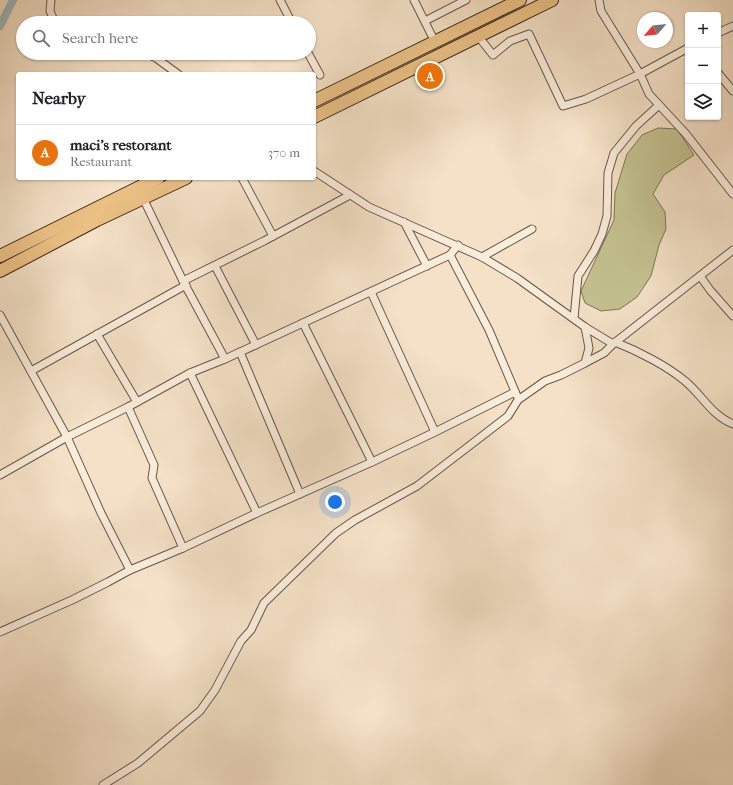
<!DOCTYPE html>
<meta charset="utf-8">
<style>
:root{--surface:#fff;--page:#f2f2f2;--text:#202124;--muted:#757577;--line:#e0e0e0;--accent:#8f2418}
body{margin:0;font-family:"IM FELL French Canon",serif;background:var(--page);color:var(--text)}
.controls{position:absolute;right:12px;top:12px;display:grid;overflow:hidden;border-radius:4px;box-shadow:0 1px 3px #0004}
.controls button{width:36px;height:36px;display:grid;place-items:center;padding:0;border:0;border-bottom:1px solid var(--line);background:var(--surface);color:var(--text);font:20px sans-serif}
.compass{position:absolute;left:637px;top:12px;width:36px;height:36px;border-radius:50%;background:var(--surface);box-shadow:0 1px 3px #0004;rotate:242deg}
.you{position:absolute;left:335px;top:502px;width:14px;height:14px;margin:-10px;border:3px solid #fff;border-radius:50%;background:#1a73e8;box-shadow:0 0 0 6px #1a73e833}
.badge{display:grid;place-items:center;width:26px;height:26px;border-radius:50%;background:var(--accent);color:#fff;font-size:13px;font-weight:700}
.pin{position:absolute;translate:-50% -50%;border:2px solid #fff;box-shadow:0 1px 4px #0006}
.list{margin:0;padding:0;list-style:none}
h2{display:flex;justify-content:space-between;align-items:center;height:52px;margin:0;padding:0 16px;font-size:17px}
h2 small{font-size:13px;font-weight:400;color:var(--muted)}
.list li{display:grid;grid-template-columns:26px 1fr auto;gap:12px;align-items:center;box-sizing:border-box;height:56px;padding:0 16px;border-top:1px solid var(--line)}
.list b{display:block;font-size:15px;white-space:nowrap}
.list p{margin:0;font-size:13px;white-space:nowrap;color:var(--muted)}
.list em{font-size:13px;font-style:normal;color:var(--muted)}
.icon{flex:none;width:22px;height:22px;fill:none;stroke:currentColor;stroke-width:2;stroke-linecap:round;stroke-linejoin:round}
.map{position:relative;flex:none;width:733px;height:785px;overflow:hidden}
.search{position:absolute;background:var(--surface);box-shadow:0 1px 3px #0004;left:16px;top:16px;width:300px;height:44px;display:flex;align-items:center;gap:10px;box-sizing:border-box;padding:0 14px;border-radius:22px;color:var(--muted);font-size:15px}
.panel{position:absolute;background:var(--surface);box-shadow:0 1px 3px #0004;left:16px;top:72px;width:300px;height:108px;border-radius:4px}
.map>svg:first-child{display:block}
.green{fill:#c4c190;stroke:#807456}
.lines{fill:none;stroke-linecap:round;stroke-linejoin:round}
.canal{stroke:#9fbbbd;stroke-width:8}
.minor-casing{stroke:#6a5646;stroke-width:9}
.primary-casing{stroke:#3c271b;stroke-width:14}
.minor{stroke:#f8ecdb;stroke-width:7}
.primary{stroke:#eac084;stroke-width:12}
</style>
<div class="map">
<svg width="733" height="785" viewBox="0 0 733 785">
<rect width="100%" height="100%" fill="#f4e1c7"/>
<filter id="stains"><feTurbulence type="fractalNoise" baseFrequency=".005" numOctaves="4"/><feColorMatrix values="0 0 0 0 .2 0 0 0 0 .09 0 0 0 0 .02 0 0 0 .5 -.17"/></filter>
<radialGradient id="worn" r=".72"><stop offset=".6" stop-color="#630" stop-opacity="0"/><stop offset="1" stop-color="#630" stop-opacity=".3"/></radialGradient>
<polygon class="green" points="658,128 677,129 694,155 664,175 653,194 665,212 666,229 659,245 651,276 637,297 620,309 601,311 585,303 581,291 614,220 615,193 627,154 642,135"/>
<g class="lines">
<polyline class="canal" points="0,26 13,0"/>
<g class="minor-casing">
<g id="minor">
<polyline points="51,0 50,11 55,23"/>
<polyline points="280,0 292,23"/>
<polyline points="414,0 435,42"/>
<polyline points="599,0 601,11 640,74 649,94 686,134 733,194"/>
<polyline points="425,21 466,0"/>
<polyline points="718,33 733,26"/>
<polyline points="478,36 493,55 510,41 529,34 563,106 586,99 640,74 688,48"/>
<polyline points="146,53 156,58 178,74"/>
<polyline points="308,53 320,75"/>
<polyline points="718,73 733,91"/>
<polyline points="314,171 369,207 482,257 517,278 585,327 613,344 733,250"/>
<polyline points="242,178 273,236"/>
<polyline points="404,222 427,266"/>
<polyline points="450,255 489,330 517,396"/>
<polyline points="482,257 532,229"/>
<polyline points="215,266 256,345"/>
<polyline points="700,276 710,290 733,316"/>
<polyline points="183,281 264,241 350,195"/>
<polyline points="371,292 435,432"/>
<polyline points="0,315 67,437 101,513 130,570"/>
<polyline points="574,318 578,276 594,251 602,234 607,216 608,173 614,153 636,126 659,105"/>
<polyline points="303,323 372,462"/>
<polyline points="97,334 137,402"/>
<path d="M615 342C638 351 667 366 685 381 702 395 712 416 733 424"/>
<polyline points="240,352 300,494"/>
<polyline points="225,359 450,255 458,245"/>
<polyline points="585,363 604,353 613,344"/>
<polyline points="31,371 186,285"/>
<polyline points="190,373 257,513"/>
<polyline points="128,407 154,465 152,478 183,548"/>
<polyline points="0,475 67,437 128,407 190,373 225,359 183,281 143,198"/>
<polyline points="0,632 72,600 108,582 130,570 183,548 257,513 372,462 435,432 515,392"/>
<polyline points="103,785 138,763 200,711 215,690 241,641 251,630 264,603 336,533 355,520 417,486 508,416 518,400 545,381 561,375 585,363 589,348 585,327"/>
</g>
</g>
<g class="primary-casing">
<g id="primary">
<polyline points="314,101 520,0"/>
<polyline points="314,117 552,0"/>
<polyline points="0,256 158,178"/>
<polyline points="0,271 97,220 186,178"/>
</g>
</g>
<use href="#minor" class="minor"/>
<use href="#primary" class="primary"/>
</g>
<rect width="100%" height="100%" filter="url(#stains)"/>
<rect width="100%" height="100%" fill="url(#worn)"/>
</svg>
<div class="controls">
<button>+</button>
<button>−</button>
<button><svg class="icon" aria-label="layers" viewBox="0 0 24 24"><path d="M12 4l9 5-9 5-9-5zM3 14l9 5 9-5"/></svg></button>
</div>
<svg class="compass" viewBox="-18 -18 36 36"><path d="M0-13l5 13h-10z" fill="#e53935"/><path d="M0 13l5-13h-10z" fill="#757577"/></svg>
<div class="you"></div>
<div class="pin badge" style="left:430px;top:76px;background:#e8710a">A</div>
<div class="search"><svg class="icon" aria-label="search" viewBox="0 0 24 24"><circle cx="10" cy="10" r="6"/><path d="M15 15l6 6"/></svg>Search here</div>
<section class="panel">
<h2>Nearby<small></small></h2>
<ul class="list">
<li><span class="badge" style="background:#e8710a">A</span><div><b>maci's restorant</b><p>Restaurant</p></div><em>370 m</em></li>
</ul>
</section>
</div>
